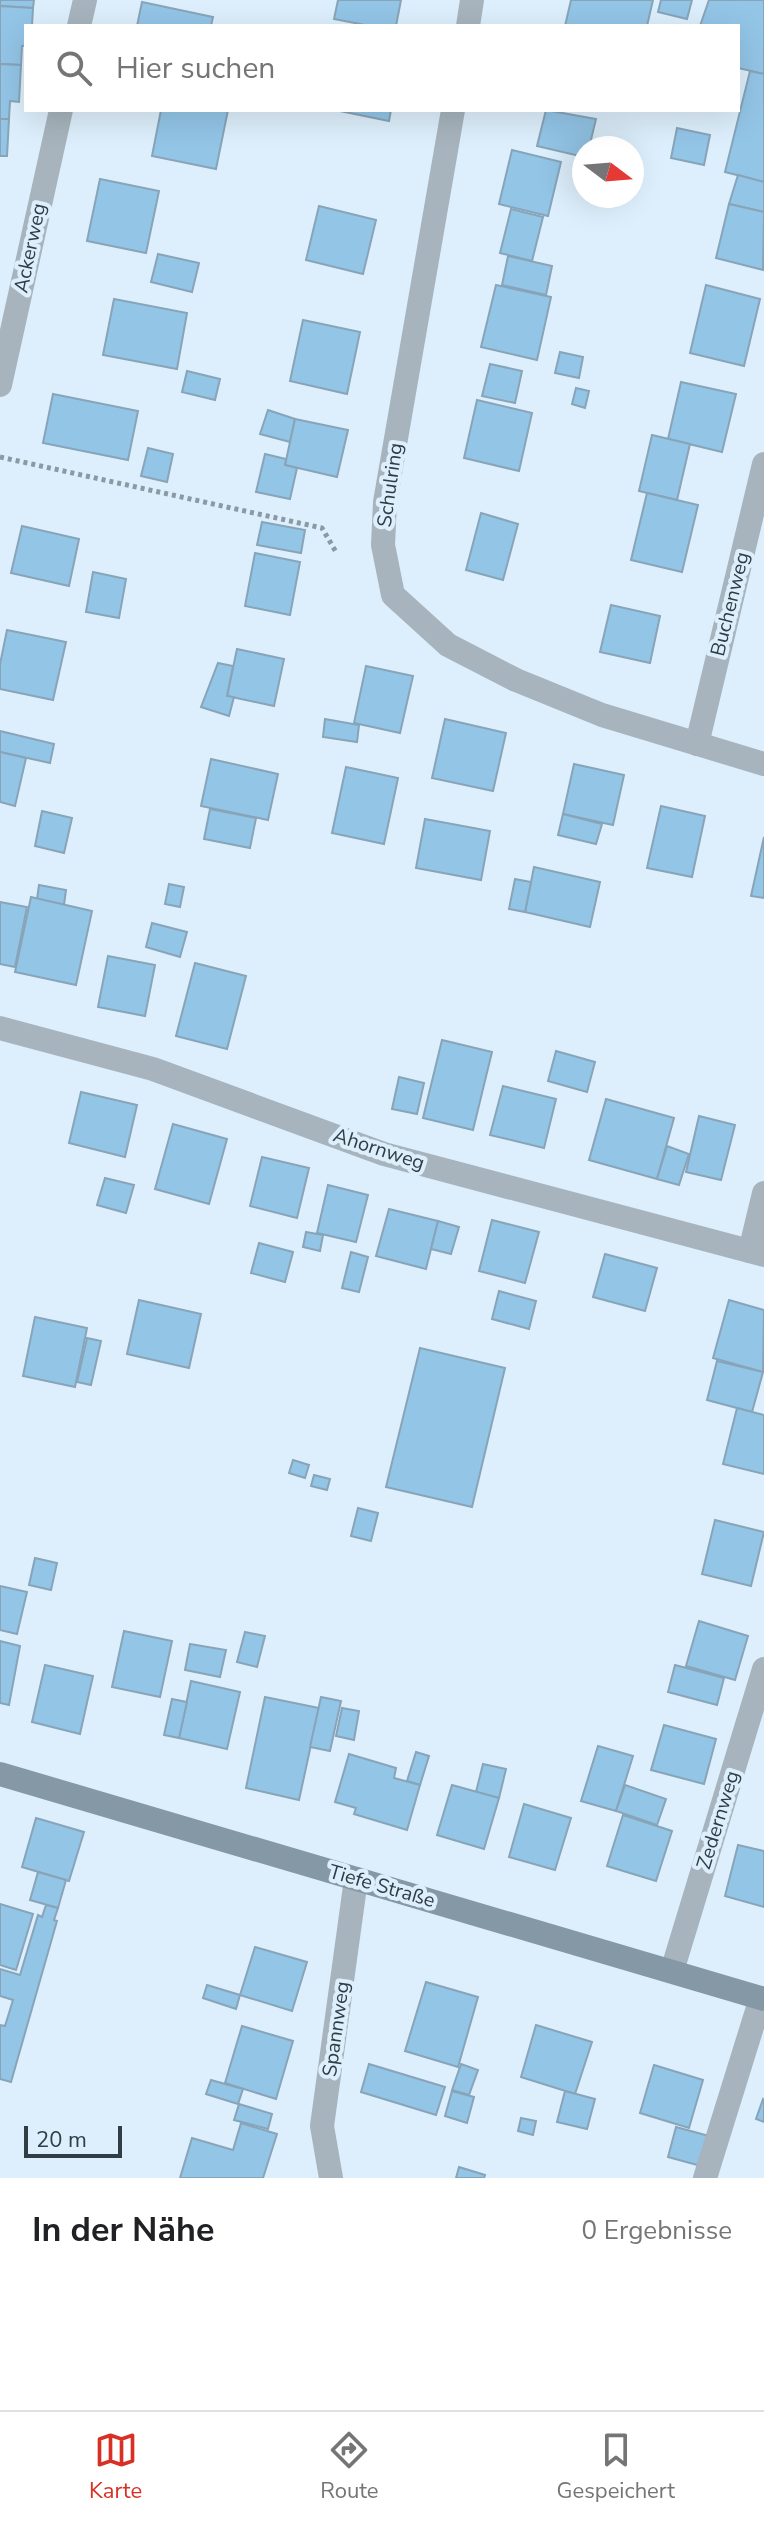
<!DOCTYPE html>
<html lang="de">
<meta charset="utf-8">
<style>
:root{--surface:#fff;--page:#f6f6f6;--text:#202124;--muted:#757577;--line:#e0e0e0;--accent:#d93025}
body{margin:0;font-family:"Nunito Sans",sans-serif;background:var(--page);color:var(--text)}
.compass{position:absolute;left:572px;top:136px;width:72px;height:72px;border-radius:50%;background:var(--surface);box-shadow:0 8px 32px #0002;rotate:106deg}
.scale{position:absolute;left:24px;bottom:20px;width:98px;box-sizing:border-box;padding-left:8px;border:4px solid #313d45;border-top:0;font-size:22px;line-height:28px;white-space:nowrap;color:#313d45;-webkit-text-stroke:6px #ddeffc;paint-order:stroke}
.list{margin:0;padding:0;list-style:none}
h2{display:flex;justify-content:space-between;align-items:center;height:104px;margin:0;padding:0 32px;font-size:34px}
h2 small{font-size:26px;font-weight:400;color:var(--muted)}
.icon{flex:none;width:44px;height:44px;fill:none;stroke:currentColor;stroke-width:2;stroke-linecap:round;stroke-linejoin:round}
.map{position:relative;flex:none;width:764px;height:2178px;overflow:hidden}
.search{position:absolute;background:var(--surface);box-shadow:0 8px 32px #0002;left:24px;right:24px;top:24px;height:88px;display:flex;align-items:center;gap:20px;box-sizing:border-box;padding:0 28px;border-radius:0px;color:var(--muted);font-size:30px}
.sheet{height:232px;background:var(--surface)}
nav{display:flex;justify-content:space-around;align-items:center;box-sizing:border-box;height:112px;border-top:2px solid var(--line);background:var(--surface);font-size:22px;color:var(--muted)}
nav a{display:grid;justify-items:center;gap:4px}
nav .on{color:var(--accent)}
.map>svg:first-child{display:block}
.building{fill:#93c5e7;stroke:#88a4b8;stroke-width:2}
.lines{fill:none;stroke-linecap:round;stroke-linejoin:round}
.path{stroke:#8a99a3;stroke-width:5;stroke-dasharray:4 4;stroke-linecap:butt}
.street{stroke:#a7b4bd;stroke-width:24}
.secondary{stroke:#8598a5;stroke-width:24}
.labels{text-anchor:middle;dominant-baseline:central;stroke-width:8;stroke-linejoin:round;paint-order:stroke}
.street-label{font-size:20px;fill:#313d45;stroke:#ddeffc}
</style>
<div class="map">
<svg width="764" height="2178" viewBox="0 0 764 2178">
<rect width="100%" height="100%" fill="#ddeffc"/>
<g class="building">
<polygon points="0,0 34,0 33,8 0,6"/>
<polygon points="338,0 401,0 396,26 370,26 334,19"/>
<polygon points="571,0 653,0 647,26 565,26"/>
<polygon points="661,0 692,0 687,19 658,12"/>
<polygon points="709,0 764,0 764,74 738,68 738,26 700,26"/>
<polygon points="142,2 213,17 211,26 137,26"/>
<polygon points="0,6 33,8 32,26 26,26 26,46 22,46 21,65 0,64"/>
<polygon points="0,64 21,65 19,102 10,101 9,119 0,119"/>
<polygon points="750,71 764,74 764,182 725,172"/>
<polygon points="161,110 228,110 216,169 152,156"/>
<polygon points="335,110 391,110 389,121"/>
<polygon points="546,110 596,119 589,148 584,148 584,157 537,146"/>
<polygon points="0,119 9,119 7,156 0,156"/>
<polygon points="677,128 710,135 704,165 671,158"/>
<polygon points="512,150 561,162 548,216 499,204"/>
<polygon points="738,175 764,182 764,212 729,204"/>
<polygon points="100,179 159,191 146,253 87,241"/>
<polygon points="729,204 764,212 763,270 716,258"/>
<polygon points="319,206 376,220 363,274 306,260"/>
<polygon points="511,209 543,217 532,261 500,253"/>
<polygon points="158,254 199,263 192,292 151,282"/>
<polygon points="508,256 552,266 546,295 502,285"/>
<polygon points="496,285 551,297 537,360 481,347"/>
<polygon points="706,285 760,299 744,366 690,353"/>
<polygon points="114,299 187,313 177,369 103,355"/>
<polygon points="303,320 360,332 347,394 290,381"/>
<polygon points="560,352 583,357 579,378 555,373"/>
<polygon points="490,364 522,371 515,403 482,396"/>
<polygon points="187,371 220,379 215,400 182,392"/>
<polygon points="681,382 736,394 722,452 668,439"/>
<polygon points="576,388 589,391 585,408 572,404"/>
<polygon points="53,394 138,411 128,460 43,443"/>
<polygon points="477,400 532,413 519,471 464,458"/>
<polygon points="268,410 295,419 290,442 260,434"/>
<polygon points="295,419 348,430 337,477 285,465"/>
<polygon points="652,435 690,444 677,500 639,491"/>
<polygon points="148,448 173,454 167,482 141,476"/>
<polygon points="265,454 286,459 285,465 297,468 290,499 256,492"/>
<polygon points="647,493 698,505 682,572 631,560"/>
<polygon points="481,513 518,524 503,580 466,570"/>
<polygon points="262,522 305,530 301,553 257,545"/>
<polygon points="22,526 79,539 69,586 11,573"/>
<polygon points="255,553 300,562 290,615 245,606"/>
<polygon points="93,572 126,579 119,618 86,612"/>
<polygon points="611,605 660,616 650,663 600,652"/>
<polygon points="7,630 66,642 53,700 0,689 0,664"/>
<polygon points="237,649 284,659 274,706 227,696"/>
<polygon points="218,663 233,666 227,696 234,697 229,716 201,707"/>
<polygon points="366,666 413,676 400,733 354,723"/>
<polygon points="325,719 359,725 357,742 323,737"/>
<polygon points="445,719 506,733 493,791 432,778"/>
<polygon points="0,731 54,744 50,763 0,752"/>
<polygon points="0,752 26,758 15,806 0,802"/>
<polygon points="211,759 278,774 268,820 201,806"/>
<polygon points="574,764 624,775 613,825 563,814"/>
<polygon points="346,767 398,778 384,844 332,833"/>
<polygon points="661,806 705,816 692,877 647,868"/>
<polygon points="210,809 256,818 250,848 204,839"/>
<polygon points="42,811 72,818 64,853 35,846"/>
<polygon points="563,814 602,824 596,844 558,835"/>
<polygon points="425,819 490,831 481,880 416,868"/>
<polygon points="764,837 764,898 751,896"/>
<polygon points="534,867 600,882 590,927 525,912"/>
<polygon points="515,879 531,882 525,912 509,909"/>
<polygon points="169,884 184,887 180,907 165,904"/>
<polygon points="39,885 66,890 64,905 37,899"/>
<polygon points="31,897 92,911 76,985 15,972"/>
<polygon points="0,902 27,907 15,967 0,964"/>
<polygon points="152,923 187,932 180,957 146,947"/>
<polygon points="108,956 155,965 145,1016 98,1007"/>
<polygon points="195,963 246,976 227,1049 176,1036"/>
<polygon points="442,1040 492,1052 473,1130 423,1118"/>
<polygon points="556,1051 595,1062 587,1092 548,1081"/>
<polygon points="399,1077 424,1083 417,1114 392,1109"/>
<polygon points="503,1086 556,1099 544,1148 490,1135"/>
<polygon points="81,1092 137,1105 125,1157 69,1143"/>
<polygon points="606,1099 674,1118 657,1179 589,1160"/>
<polygon points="699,1116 735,1125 721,1180 686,1172"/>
<polygon points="173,1124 227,1139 209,1204 155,1189"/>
<polygon points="667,1146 689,1154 679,1185 657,1179"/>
<polygon points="262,1157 309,1168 297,1218 250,1206"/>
<polygon points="105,1178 134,1185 126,1213 97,1205"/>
<polygon points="328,1185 368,1195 356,1242 317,1233"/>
<polygon points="389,1209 438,1221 426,1269 376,1256"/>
<polygon points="492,1220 539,1232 525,1283 479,1271"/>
<polygon points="438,1221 459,1227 451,1254 431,1249"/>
<polygon points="306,1232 323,1235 320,1251 303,1247"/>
<polygon points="259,1243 293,1252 285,1282 251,1273"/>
<polygon points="351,1252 368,1257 359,1292 342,1288"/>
<polygon points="605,1254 657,1268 645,1311 593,1297"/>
<polygon points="499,1291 536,1301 529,1329 492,1319"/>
<polygon points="139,1300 201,1314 189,1368 127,1354"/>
<polygon points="729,1300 764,1310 763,1372 713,1358"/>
<polygon points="35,1317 87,1328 75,1387 23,1376"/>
<polygon points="87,1338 101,1341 91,1385 77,1382"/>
<polygon points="420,1348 505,1368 472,1507 386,1487"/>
<polygon points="717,1361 763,1372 752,1412 707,1400"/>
<polygon points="737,1408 764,1415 764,1474 723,1464"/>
<polygon points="293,1460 309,1465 305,1478 289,1473"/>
<polygon points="314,1475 330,1479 327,1490 311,1486"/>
<polygon points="358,1508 378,1513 371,1541 351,1536"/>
<polygon points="715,1520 764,1532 751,1586 702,1574"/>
<polygon points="35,1558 57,1563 51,1590 29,1585"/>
<polygon points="0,1586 27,1592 17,1634 0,1630"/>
<polygon points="699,1621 748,1636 735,1680 686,1666"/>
<polygon points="124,1631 172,1641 160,1697 112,1687"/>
<polygon points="245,1632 265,1636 257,1667 237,1662"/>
<polygon points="0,1641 20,1646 9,1705 0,1703"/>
<polygon points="190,1644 226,1650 220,1677 185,1670"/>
<polygon points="45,1665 93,1676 80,1734 32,1722"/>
<polygon points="675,1665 724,1678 717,1705 668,1692"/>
<polygon points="191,1681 240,1692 227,1749 179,1738"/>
<polygon points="265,1697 319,1708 299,1800 246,1788"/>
<polygon points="321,1697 341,1701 330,1751 310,1747"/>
<polygon points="172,1699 187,1702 179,1738 164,1735"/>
<polygon points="342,1708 359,1711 354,1740 336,1736"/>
<polygon points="664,1725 716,1739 704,1784 651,1770"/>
<polygon points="598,1746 633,1756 616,1811 581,1801"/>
<polygon points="416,1752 429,1756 420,1785 407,1781"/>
<polygon points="349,1754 396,1768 394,1778 420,1785 407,1830 354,1814 356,1808 335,1802"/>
<polygon points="483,1764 506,1769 499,1798 476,1792"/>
<polygon points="452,1785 499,1798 484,1849 437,1835"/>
<polygon points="625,1785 666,1799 657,1825 616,1811"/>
<polygon points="524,1804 571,1818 555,1870 509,1857"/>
<polygon points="623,1815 672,1831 656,1881 607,1866"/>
<polygon points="36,1818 84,1832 69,1881 22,1867"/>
<polygon points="738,1845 764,1851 764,1907 725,1896"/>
<polygon points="38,1872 66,1880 58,1908 30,1900"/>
<polygon points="0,1904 33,1914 16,1970 0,1965"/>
<polygon points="46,1905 58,1908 54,1920 57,1921 11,2082 0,2079 0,2025 5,2026 13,2000 0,1996 0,1969 20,1975 38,1915 42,1917"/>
<polygon points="255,1947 307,1962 292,2011 240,1995"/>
<polygon points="426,1982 478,1997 458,2067 405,2051"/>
<polygon points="207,1985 240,1995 236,2009 203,1998"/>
<polygon points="536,2025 592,2042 575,2094 521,2077"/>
<polygon points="242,2026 293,2041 276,2099 225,2083"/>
<polygon points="369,2064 445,2087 436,2115 361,2092"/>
<polygon points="461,2064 478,2070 469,2095 452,2090"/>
<polygon points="654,2065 703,2080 689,2128 640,2113"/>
<polygon points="211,2080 243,2089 238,2104 206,2094"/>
<polygon points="452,2091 474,2097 467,2123 445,2116"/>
<polygon points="565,2091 595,2099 587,2129 557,2122"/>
<polygon points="763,2099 764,2100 764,2122 756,2119"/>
<polygon points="239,2104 272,2114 268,2129 234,2120"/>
<polygon points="521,2118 536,2121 533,2135 518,2131"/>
<polygon points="241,2123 277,2134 263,2178 180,2178 192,2138 233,2150"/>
<polygon points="676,2127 709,2136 701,2166 668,2157"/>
<polygon points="459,2167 485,2175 484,2178 456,2178"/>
</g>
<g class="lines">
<polyline class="path" points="0,457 322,528 336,552"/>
<g class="street">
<polyline points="79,26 85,0"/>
<polyline points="468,26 472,0"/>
<polyline points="453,110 385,502 383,545 393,595 448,645 516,680 602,715 764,764"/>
<polyline points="0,385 61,110"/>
<polyline points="697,744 764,464"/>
<polyline points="0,1028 153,1069 384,1154 764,1255"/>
<polyline points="750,1251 764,1193"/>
<polyline points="672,1971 764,1669"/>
<polyline points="331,2178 322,2126 356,1879"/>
<polyline points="705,2178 761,1998"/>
</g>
<polyline class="secondary" points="0,1774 764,1999"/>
</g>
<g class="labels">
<g class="street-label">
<text transform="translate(30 248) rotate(-78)">Ackerweg</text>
<text transform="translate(390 485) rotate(-82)">Schulring</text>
<text transform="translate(730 604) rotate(-76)">Buchenweg</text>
<text transform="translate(379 1149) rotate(18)">Ahornweg</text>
<text transform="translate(718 1820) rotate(-73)">Zedernweg</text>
<text transform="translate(382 1886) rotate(16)">Tiefe Straße</text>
<text transform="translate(336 2029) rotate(-82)">Spannweg</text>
</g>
</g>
</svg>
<svg class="compass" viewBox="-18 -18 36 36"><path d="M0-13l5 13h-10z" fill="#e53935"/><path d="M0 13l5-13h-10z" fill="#757577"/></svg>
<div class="scale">20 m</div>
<div class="search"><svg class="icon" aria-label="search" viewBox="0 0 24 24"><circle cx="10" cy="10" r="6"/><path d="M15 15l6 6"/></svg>Hier suchen</div>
</div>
<section class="sheet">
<h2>In der Nähe<small>0 Ergebnisse</small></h2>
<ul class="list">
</ul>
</section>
<nav>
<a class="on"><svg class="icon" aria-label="map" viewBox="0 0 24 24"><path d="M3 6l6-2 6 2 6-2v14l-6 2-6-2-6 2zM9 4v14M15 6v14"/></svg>Karte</a>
<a><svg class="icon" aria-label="directions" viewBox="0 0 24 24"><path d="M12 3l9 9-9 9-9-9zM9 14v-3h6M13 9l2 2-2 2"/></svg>Route</a>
<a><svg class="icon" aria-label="saved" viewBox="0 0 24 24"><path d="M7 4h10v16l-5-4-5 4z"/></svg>Gespeichert</a>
</nav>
